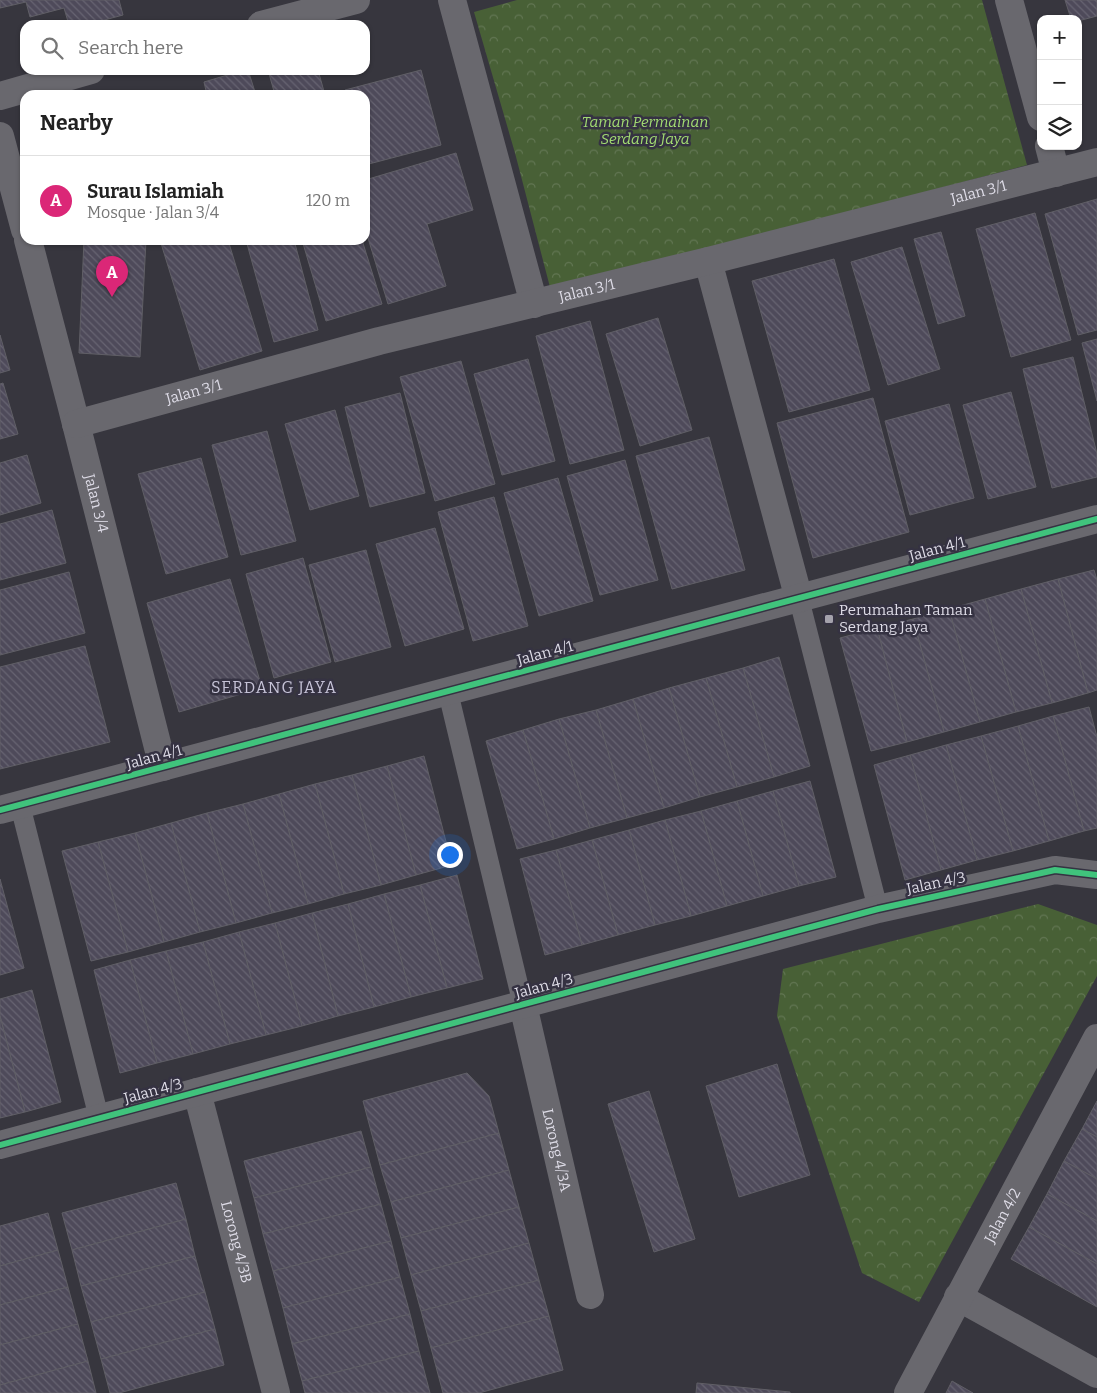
<!DOCTYPE html>
<meta charset="utf-8">
<style>
:root{--surface:#fff;--page:#f2f2f2;--text:#222;--muted:#767676;--line:#e0e0e0;--accent:#db2777}
body{margin:0;font-family:Bitter,serif;background:var(--page);color:var(--text)}
.controls{position:absolute;right:15px;top:15px;display:grid;overflow:hidden;border-radius:10px;box-shadow:0 1px 4px #0004}
.controls button{width:45px;height:45px;display:grid;place-items:center;padding:0;border:0;border-bottom:1px solid var(--line);background:var(--surface);color:var(--text);font:25px sans-serif}
.you{position:absolute;left:449px;top:854px;width:18px;height:18px;margin:-12px;border:4px solid #fff;border-radius:50%;background:#1a73e8;box-shadow:0 0 0 8px #1a73e833}
.badge{display:grid;place-items:center;width:32px;height:32px;border-radius:50%;background:var(--accent);color:#fff;font-size:16px;font-weight:700}
.pin{position:absolute;translate:-50% -41px;filter:drop-shadow(0 1px 2px #0008)}
.pin::after{content:'';position:absolute;top:26px;width:18px;height:15px;background:inherit;clip-path:polygon(0 0,100% 0,50% 100%)}
.list{margin:0;padding:0;list-style:none}
h2{display:flex;justify-content:space-between;align-items:center;height:65px;margin:0;padding:0 20px;font-size:21px}
h2 small{font-size:16px;font-weight:400;color:var(--muted)}
.list li{display:grid;grid-template-columns:32px 1fr auto;gap:15px;align-items:center;box-sizing:border-box;height:90px;padding:0 20px;border-top:1px solid var(--line)}
.list b{display:block;font-size:19px;white-space:nowrap}
.list p{margin:0;font-size:16px;white-space:nowrap;color:var(--muted)}
.list em{font-size:16px;font-style:normal;color:var(--muted)}
.icon{flex:none;width:28px;height:28px;fill:none;stroke:currentColor;stroke-width:2;stroke-linecap:round;stroke-linejoin:round}
.map{position:relative;flex:none;width:1097px;height:1393px;overflow:hidden}
.search{position:absolute;background:var(--surface);box-shadow:0 1px 4px #0004;left:20px;top:20px;width:350px;height:55px;display:flex;align-items:center;gap:12px;box-sizing:border-box;padding:0 18px;border-radius:15px;color:var(--muted);font-size:19px}
.panel{position:absolute;background:var(--surface);box-shadow:0 1px 4px #0004;left:20px;top:90px;width:350px;height:155px;border-radius:15px}
.map>svg:first-child{display:block}
.park{fill:url(#park-crowns)}
.building{fill:url(#building-back-hatch);stroke:#605f66}
.lines{fill:none;stroke-linecap:round;stroke-linejoin:round}
.lane{stroke:#69686e;stroke-width:20}
.street{stroke:#69686e;stroke-width:28}
.cycleway-casing{stroke:#353242;stroke-width:9}
.cycleway{stroke:#40c37c;stroke-width:6}
.poi-dot{fill:#a4a2ac;stroke:#353242;stroke-width:2}
.labels{text-anchor:middle;dominant-baseline:central;stroke-width:5;stroke-linejoin:round;paint-order:stroke}
.park-label{font-size:15px;font-style:italic;fill:#a2dc72;stroke:#353242}
.street-label{font-size:15px;fill:#dedce7;stroke:#353242}
.poi-label{font-size:15px;fill:#dedce7;stroke:#353242;text-anchor:start}
.neighbourhood-label{font-size:16px;letter-spacing:1px;fill:#c6c3d7;stroke:#353242}
</style>
<div class="map">
<svg width="1097" height="1393" viewBox="0 0 1097 1393">
<defs>
<pattern id="park-crowns" width="20" height="18" patternUnits="userSpaceOnUse" patternTransform="scale(1.25)"><rect width="20" height="18" fill="#486036"/><path d="M2 6a3 3 0 1 1 6 0M12 15a3 3 0 1 1 6 0" fill="none" stroke="#627653"/></pattern>
<pattern id="building-back-hatch" width="6" height="6" patternUnits="userSpaceOnUse" patternTransform="scale(1.25)"><rect width="6" height="6" fill="#4e4a5a"/><path d="M-1 5l2 2M0 0l6 6M5-1l2 2" fill="none" stroke="#676472"/></pattern>
</defs>
<rect width="100%" height="100%" fill="#37363e"/>
<g class="park">
<polygon points="517,0 982,0 1027,165 551,291 515,153 474,12"/>
<polygon points="1038,904 1097,925 1097,976 919,1302 862,1273 777,1016 783,969"/>
</g>
<g class="building">
<polygon points="0,0 119,0 123,15 86,25 69,25 64,8 30,17 26,2 0,8"/>
<polygon points="1065,0 1097,0 1097,16 1078,21 1078,19 1071,19"/>
<polygon points="244,70 248,70 256,95 207,95 204,82"/>
<polygon points="268,70 318,70 325,95 275,95"/>
<polygon points="421,70 441,145 365,165 365,95 346,95 345,90"/>
<polygon points="456,153 473,210 427,224 446,286 388,304 365,228 365,180"/>
<polygon points="1097,199 1097,330 1078,335 1045,214"/>
<polygon points="1035,213 1071,340 1011,357 976,229"/>
<polygon points="941,232 965,316 938,324 914,239"/>
<polygon points="84,240 146,240 140,357 79,353"/>
<polygon points="160,240 228,240 262,351 200,370"/>
<polygon points="246,240 294,240 318,330 274,342"/>
<polygon points="302,240 362,240 382,304 326,321"/>
<polygon points="902,247 940,369 888,385 851,262"/>
<polygon points="834,259 870,390 789,412 752,281"/>
<polygon points="658,318 692,430 640,446 606,334"/>
<polygon points="590,321 624,450 570,464 536,336"/>
<polygon points="0,335 10,370 0,373"/>
<polygon points="1097,339 1097,401 1082,343"/>
<polygon points="1073,357 1097,454 1097,477 1052,488 1023,369"/>
<polygon points="528,359 555,461 502,475 474,374"/>
<polygon points="461,361 495,484 435,501 400,377"/>
<polygon points="3,383 18,434 0,439 0,384"/>
<polygon points="1011,392 1036,487 988,499 963,405"/>
<polygon points="400,393 425,493 370,507 345,407"/>
<polygon points="873,398 909,532 813,558 777,423"/>
<polygon points="949,404 974,498 910,515 885,421"/>
<polygon points="335,410 359,496 310,510 285,424"/>
<polygon points="267,431 296,541 241,555 212,445"/>
<polygon points="709,437 745,570 672,589 636,456"/>
<polygon points="27,455 41,503 0,515 0,463"/>
<polygon points="201,458 228,557 166,574 138,474"/>
<polygon points="625,460 658,580 600,595 567,476"/>
<polygon points="558,478 593,601 539,616 504,493"/>
<polygon points="494,497 528,626 473,641 438,512"/>
<polygon points="52,510 66,563 0,580 0,524"/>
<polygon points="435,528 464,629 405,646 376,544"/>
<polygon points="366,550 391,647 335,662 309,565"/>
<polygon points="303,558 331,662 274,678 246,574"/>
<polygon points="1094,570 1097,580 1097,690 1088,693 1058,579"/>
<polygon points="69,572 85,633 0,655 0,590"/>
<polygon points="230,579 262,688 179,712 147,603"/>
<polygon points="1058,579 1088,693 1052,703 1021,589"/>
<polygon points="1021,589 1052,703 1016,712 985,599"/>
<polygon points="985,599 1016,712 980,722 949,609"/>
<polygon points="949,609 980,722 944,732 913,619"/>
<polygon points="913,619 944,732 907,742 877,628"/>
<polygon points="877,628 907,742 871,751 840,638"/>
<polygon points="85,646 110,742 0,769 0,667"/>
<polygon points="779,657 810,766 774,777 743,668"/>
<polygon points="743,668 774,777 737,787 706,678"/>
<polygon points="706,678 737,787 700,797 669,688"/>
<polygon points="669,688 700,797 664,808 633,699"/>
<polygon points="633,699 664,808 627,818 596,710"/>
<polygon points="1089,707 1097,737 1097,828 1084,831 1053,716"/>
<polygon points="596,710 627,818 590,828 559,719"/>
<polygon points="1053,716 1084,831 1049,841 1018,726"/>
<polygon points="559,719 590,828 554,839 523,730"/>
<polygon points="1018,726 1049,841 1013,851 981,736"/>
<polygon points="523,730 554,839 517,849 486,741"/>
<polygon points="981,736 1013,851 977,860 946,745"/>
<polygon points="946,745 977,860 941,870 910,755"/>
<polygon points="910,755 941,870 905,880 874,765"/>
<polygon points="424,756 452,865 416,875 387,766"/>
<polygon points="387,766 416,875 381,885 352,775"/>
<polygon points="352,775 381,885 344,894 315,784"/>
<polygon points="810,781 836,877 799,886 773,791"/>
<polygon points="315,784 344,894 308,904 279,794"/>
<polygon points="773,791 799,886 763,896 737,801"/>
<polygon points="279,794 308,904 272,913 243,804"/>
<polygon points="737,801 763,896 727,906 701,811"/>
<polygon points="243,804 272,913 236,923 207,813"/>
<polygon points="701,811 727,906 691,916 665,820"/>
<polygon points="207,813 236,923 200,932 171,823"/>
<polygon points="665,820 691,916 655,925 629,830"/>
<polygon points="171,823 200,932 164,942 135,833"/>
<polygon points="629,830 655,925 618,935 592,840"/>
<polygon points="135,833 164,942 128,952 98,842"/>
<polygon points="592,840 618,935 582,945 556,850"/>
<polygon points="98,842 128,952 91,961 62,851"/>
<polygon points="556,850 582,945 545,955 520,859"/>
<polygon points="457,875 483,979 447,988 420,885"/>
<polygon points="0,879 24,968 0,975"/>
<polygon points="420,885 447,988 411,997 384,894"/>
<polygon points="384,894 411,997 374,1007 348,904"/>
<polygon points="348,904 374,1007 338,1016 312,913"/>
<polygon points="312,913 338,1016 302,1026 275,923"/>
<polygon points="275,923 302,1026 266,1035 239,932"/>
<polygon points="239,932 266,1035 230,1044 203,942"/>
<polygon points="203,942 230,1044 193,1054 166,951"/>
<polygon points="166,951 193,1054 157,1063 130,960"/>
<polygon points="130,960 157,1063 120,1073 94,970"/>
<polygon points="32,990 61,1102 25,1112 0,1016 0,999"/>
<polygon points="0,1016 25,1112 0,1118"/>
<polygon points="777,1064 810,1175 739,1197 706,1086"/>
<polygon points="467,1073 489,1096 499,1133 380,1165 363,1101"/>
<polygon points="649,1091 695,1239 654,1252 608,1104"/>
<polygon points="1097,1101 1097,1137 1082,1129"/>
<polygon points="1082,1129 1097,1137 1097,1179 1064,1161"/>
<polygon points="361,1131 371,1167 254,1198 244,1161"/>
<polygon points="499,1133 509,1170 391,1202 380,1165"/>
<polygon points="1064,1161 1097,1179 1097,1221 1047,1194"/>
<polygon points="371,1167 381,1204 263,1234 254,1198"/>
<polygon points="509,1170 519,1207 401,1238 391,1202"/>
<polygon points="176,1183 186,1219 72,1250 62,1213"/>
<polygon points="1047,1194 1097,1221 1097,1264 1029,1227"/>
<polygon points="381,1204 391,1241 273,1271 263,1234"/>
<polygon points="519,1207 529,1243 411,1275 401,1238"/>
<polygon points="48,1213 58,1250 0,1266 0,1226"/>
<polygon points="186,1219 195,1256 81,1286 72,1250"/>
<polygon points="1029,1227 1097,1264 1097,1307 1011,1259"/>
<polygon points="391,1241 400,1277 283,1308 273,1271"/>
<polygon points="529,1243 539,1280 421,1311 411,1275"/>
<polygon points="58,1250 68,1287 0,1305 0,1266"/>
<polygon points="195,1256 205,1292 91,1322 81,1286"/>
<polygon points="400,1277 410,1314 292,1344 283,1308"/>
<polygon points="539,1280 549,1316 431,1348 421,1311"/>
<polygon points="68,1287 78,1324 0,1345 0,1305"/>
<polygon points="205,1292 215,1329 101,1359 91,1322"/>
<polygon points="410,1314 419,1351 302,1381 292,1344"/>
<polygon points="549,1316 563,1370 479,1393 443,1393 431,1348"/>
<polygon points="78,1324 88,1361 0,1385 0,1345"/>
<polygon points="215,1329 224,1365 119,1393 110,1393 101,1359"/>
<polygon points="419,1351 430,1393 305,1393 302,1381"/>
<polygon points="88,1361 96,1393 0,1393 0,1385"/>
<polygon points="952,1381 973,1393 946,1393"/>
<polygon points="697,1383 790,1392 790,1393 696,1393"/>
</g>
<g class="lines">
<g class="lane">
<polyline points="799,599 878,909"/>
<polyline points="448,692 523,1005"/>
<polyline points="20,805 99,1118"/>
</g>
<g class="street">
<polyline points="452,0 534,304"/>
<polyline points="1009,0 1041,117"/>
<polyline points="261,25 356,0"/>
<polyline points="0,96 91,70"/>
<polyline points="0,136 25,230"/>
<polyline points="1049,146 1056,173"/>
<path id="s1" d="M28 240 71 404 163 767"/>
<polyline points="708,261 799,599"/>
<path id="s2" d="M76 424 379 341 708 261 1097 162"/>
<polyline points="0,810 1097,519"/>
<path id="s3" d="M523 1005 590 1295"/>
<path id="s4" d="M197 1092 276 1393"/>
<polyline points="0,1145 878,909 1055,870 1097,875"/>
<polyline points="958,1297 1097,1374"/>
<path id="s5" d="M908 1393 1097 1038"/>
</g>
<g class="cycleway-casing">
<g id="cycleway">
<polyline points="0,810 1097,519"/>
<polyline points="0,1145 878,909 1055,870 1097,875"/>
</g>
</g>
<use href="#cycleway" class="cycleway"/>
</g>
<rect class="poi-dot" x="824" y="614" width="10" height="10" rx="2.5"/>
<g class="labels">
<g class="park-label">
<text x="645" y="122">Taman Permainan<tspan x="645" dy="17">Serdang Jaya</tspan></text>
</g>
<g class="street-label">
<text stroke="none"><textPath href="#s2" startOffset="932">Jalan 3/1</textPath></text>
<text stroke="none"><textPath href="#s2" startOffset="528">Jalan 3/1</textPath></text>
<text stroke="none"><textPath href="#s2" startOffset="122">Jalan 3/1</textPath></text>
<text stroke="none"><textPath href="#s1" startOffset="272">Jalan 3/4</textPath></text>
<text transform="translate(937 549) rotate(-15)">Jalan 4/1</text>
<text transform="translate(545 653) rotate(-15)">Jalan 4/1</text>
<text transform="translate(154 757) rotate(-15)">Jalan 4/1</text>
<text transform="translate(936 883) rotate(-12)">Jalan 4/3</text>
<text transform="translate(544 986) rotate(-15)">Jalan 4/3</text>
<text transform="translate(153 1091) rotate(-15)">Jalan 4/3</text>
<text stroke="none"><textPath href="#s3" startOffset="149">Lorong 4/3A</textPath></text>
<text stroke="none"><textPath href="#s5" startOffset="201">Jalan 4/2</textPath></text>
<text stroke="none"><textPath href="#s4" startOffset="155">Lorong 4/3B</textPath></text>
</g>
<g class="poi-label">
<text x="839" y="610">Perumahan Taman<tspan x="839" dy="17">Serdang Jaya</tspan></text>
</g>
<g class="neighbourhood-label">
<text x="274" y="687">SERDANG JAYA</text>
</g>
</g>
</svg>
<div class="controls">
<button>+</button>
<button>−</button>
<button><svg class="icon" aria-label="layers" viewBox="0 0 24 24"><path d="M12 4l9 5-9 5-9-5zM3 14l9 5 9-5"/></svg></button>
</div>
<div class="you"></div>
<div class="pin badge" style="left:112px;top:297px">A</div>
<div class="search"><svg class="icon" aria-label="search" viewBox="0 0 24 24"><circle cx="10" cy="10" r="6"/><path d="M15 15l6 6"/></svg>Search here</div>
<section class="panel">
<h2>Nearby<small></small></h2>
<ul class="list">
<li><span class="badge">A</span><div><b>Surau Islamiah</b><p>Mosque · Jalan 3/4</p></div><em>120 m</em></li>
</ul>
</section>
</div>
